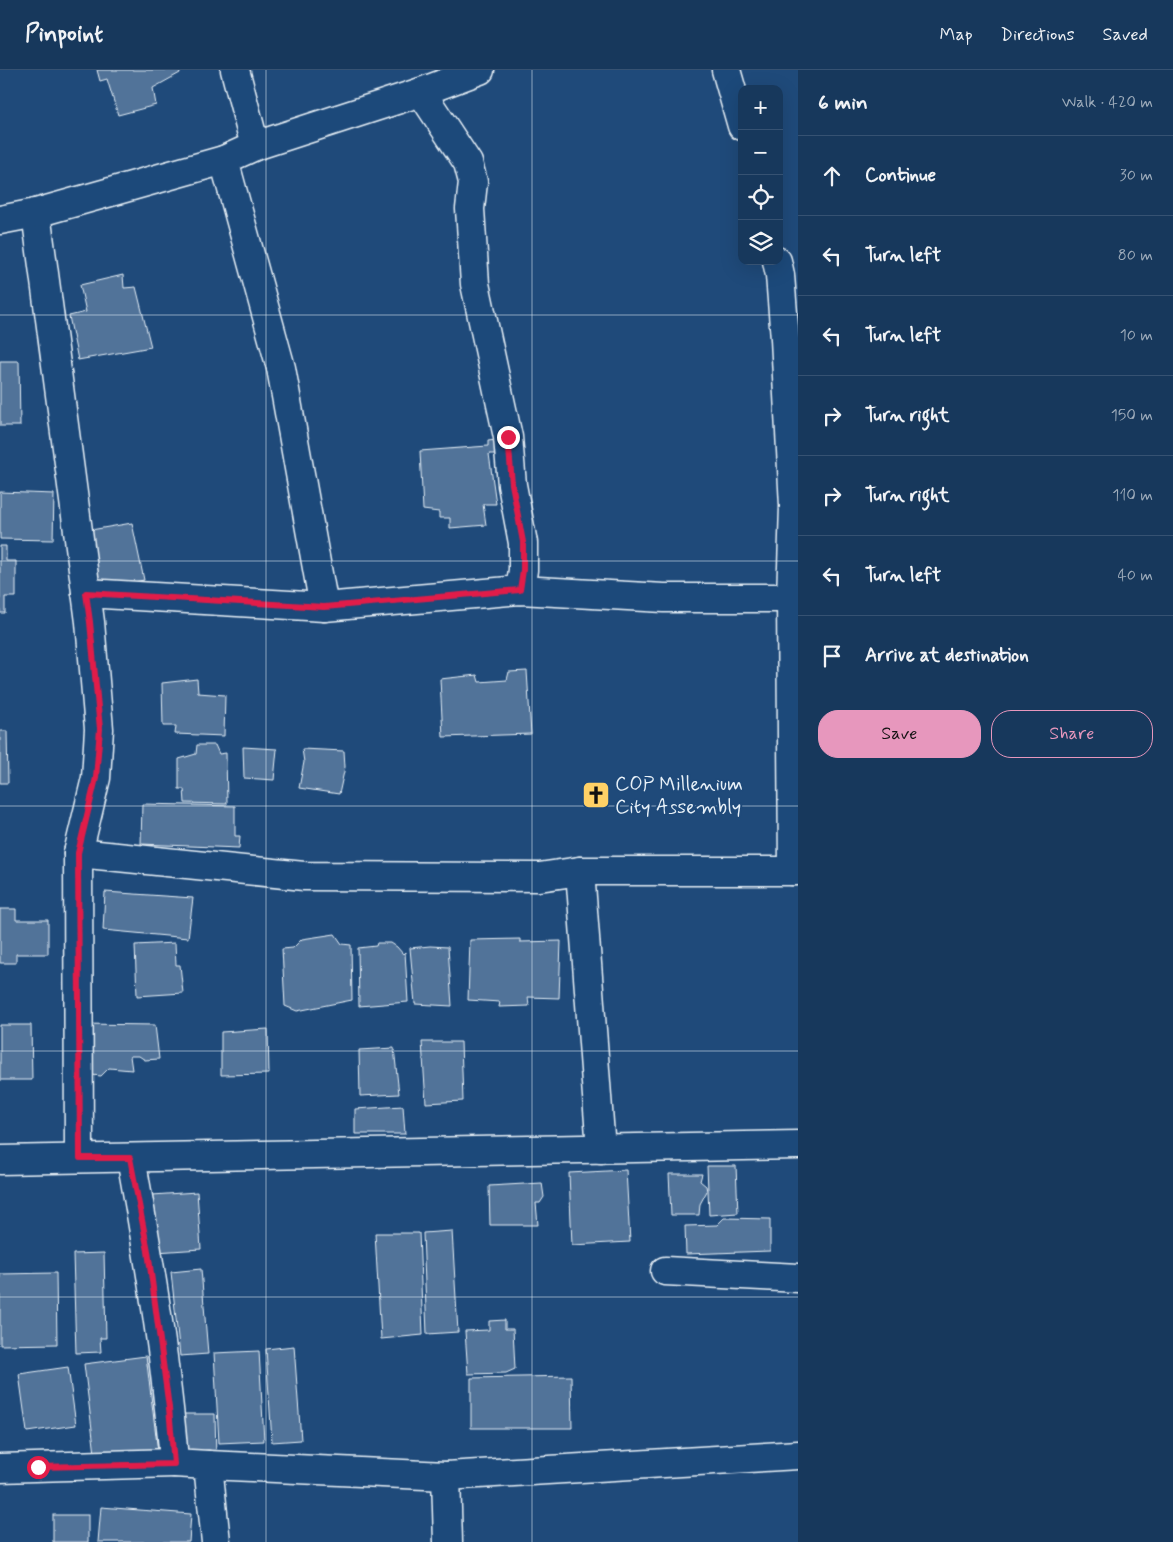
<!DOCTYPE html>
<meta charset="utf-8">
<style>
:root{--surface:#17385c;--page:#244365;--text:#f1f3f6;--muted:#9eacbb;--line:#365272;--accent:#e797bd}
body{margin:0;font-family:Mynerve,sans-serif;background:var(--page);color:var(--text)}
.controls{position:absolute;right:15px;top:15px;display:grid;overflow:hidden;border-radius:10px;box-shadow:0 5px 20px #0002}
.controls button{width:45px;height:45px;display:grid;place-items:center;padding:0;border:0;border-bottom:1px solid var(--line);background:var(--surface);color:var(--text);font:25px sans-serif}
.stop{position:absolute;width:15px;height:15px;margin:-11px;border:4px solid #e11d48;border-radius:50%;background:#fff}
.stop.end{background:#e11d48;border-color:#fff;box-shadow:0 1px 5px #0008}
.list{margin:0;padding:0;list-style:none}
h2{display:flex;justify-content:space-between;align-items:center;height:65px;margin:0;padding:0 20px;font-size:21px}
h2 small{font-size:16px;font-weight:400;color:var(--muted)}
.list li{display:grid;grid-template-columns:32px 1fr auto;gap:15px;align-items:center;box-sizing:border-box;height:80px;padding:0 20px;border-top:1px solid var(--line)}
.list b{display:block;font-size:19px;white-space:nowrap}
.list em{font-size:16px;font-style:normal;color:var(--muted)}
.actions{display:flex;gap:10px;padding:15px 20px}
.actions a{flex:1;padding:11px 0;border:1px solid var(--accent);border-radius:20px;text-align:center;font-size:18px;color:var(--accent)}
.actions .main{background:var(--accent);color:#111}
.icon{flex:none;width:28px;height:28px;fill:none;stroke:currentColor;stroke-width:2;stroke-linecap:round;stroke-linejoin:round}
.map{position:relative;flex:none;width:798px;height:1472px;overflow:hidden}
header{display:flex;align-items:center;gap:30px;box-sizing:border-box;height:70px;padding:0 25px;background:var(--surface);border-bottom:1px solid var(--line)}
header strong{font-size:24px}
nav{display:flex;gap:28px;margin-inline-start:auto;font-size:18px}
main{display:flex}
aside{flex:1;background:var(--surface)}
.map>svg:first-child{display:block}
.building{fill:#517399;stroke:#e8f1f8}
.lines{fill:none;stroke-linecap:round;stroke-linejoin:round}
.minor-casing{stroke:#e8f1f8;stroke-width:31}
.minor{stroke:#1f4a7a;stroke-width:28}
.route{stroke:#e11d48;stroke-width:6}
.grid{fill:none;stroke:#e8f1f8;stroke-width:1;stroke-opacity:0.55}
.labels{text-anchor:middle;dominant-baseline:central;stroke-width:4;stroke-linejoin:round;paint-order:stroke}
.poi-label{font-size:20px;fill:#e8f1f8;stroke:#1f4a7a;text-anchor:start}
</style>
<header>
<strong>Pinpoint</strong>
<nav><a>Map</a><a>Directions</a><a>Saved</a></nav>
</header>
<main>
<div class="map">
<svg width="798" height="1472" viewBox="0 0 798 1472">
<rect width="100%" height="100%" fill="#1f4a7a"/>
<filter id="ink" filterUnits="userSpaceOnUse"><feTurbulence type="fractalNoise" baseFrequency=".02" numOctaves="2"/><feDisplacementMap in="SourceGraphic" scale="10" xChannelSelector="R" yChannelSelector="G"/><feConvolveMatrix kernelMatrix="1 2 1 2 8 2 1 2 1" color-interpolation-filters="sRGB"/></filter>
<g filter="url(#ink)">
<g class="building">
<polygon points="97,0 179,0 180,3 153,18 156,35 118,45 107,9 100,11"/>
<polygon points="123,205 124,218 136,217 151,277 78,290 69,246 86,242 80,215"/>
<polygon points="0,291 19,291 20,356 0,356"/>
<polygon points="496,370 497,384 489,384 496,434 483,434 486,455 450,458 450,448 439,448 439,442 423,440 420,381 488,376 488,371"/>
<polygon points="0,422 54,424 53,470 0,469"/>
<polygon points="132,453 144,510 96,519 85,461"/>
<polygon points="0,476 6,476 6,491 16,491 16,527 5,527 5,543 0,543"/>
<polygon points="527,601 531,664 443,667 440,609 477,605 479,612 507,610 509,602"/>
<polygon points="197,609 198,623 225,625 224,666 175,664 176,656 163,656 162,613"/>
<polygon points="0,661 7,661 8,713 0,713"/>
<polygon points="197,675 215,675 219,684 226,683 227,734 185,733 184,719 179,719 179,689 196,684"/>
<polygon points="243,677 277,679 274,710 244,708"/>
<polygon points="302,679 344,681 345,697 339,724 299,718 304,692"/>
<polygon points="142,734 235,736 235,766 240,766 239,778 141,774"/>
<polygon points="105,822 193,828 188,868 103,860"/>
<polygon points="0,839 16,839 16,850 48,850 48,884 16,884 16,893 0,893"/>
<polygon points="335,864 342,874 351,875 352,930 297,941 285,936 282,879 293,878 302,869"/>
<polygon points="520,869 520,872 561,871 559,928 528,927 529,936 499,937 500,932 468,930 470,870"/>
<polygon points="175,873 176,895 180,895 183,923 137,926 135,875"/>
<polygon points="377,873 391,873 397,877 403,884 405,882 408,932 359,936 358,878 376,876"/>
<polygon points="430,876 448,877 452,936 415,934 410,878"/>
<polygon points="82,954 155,955 159,989 145,990 139,986 130,986 132,1000 109,998 101,1006 83,1004"/>
<polygon points="0,955 31,955 32,1010 0,1010"/>
<polygon points="268,959 269,1004 221,1005 221,962"/>
<polygon points="422,972 461,972 463,1031 426,1033"/>
<polygon points="394,978 399,1024 360,1026 359,980"/>
<polygon points="403,1036 405,1064 355,1064 355,1039"/>
<polygon points="707,1096 736,1096 738,1143 709,1145"/>
<polygon points="626,1100 630,1172 572,1175 569,1103"/>
<polygon points="669,1104 702,1104 700,1111 706,1116 707,1121 700,1134 699,1145 671,1145"/>
<polygon points="542,1113 544,1127 540,1133 536,1133 538,1155 490,1155 489,1116"/>
<polygon points="197,1122 201,1179 156,1182 152,1125"/>
<polygon points="724,1148 770,1149 770,1181 686,1184 685,1156 717,1155"/>
<polygon points="452,1161 458,1262 427,1264 423,1163"/>
<polygon points="375,1163 419,1163 423,1265 381,1269"/>
<polygon points="104,1183 106,1268 100,1268 101,1282 76,1283 73,1184"/>
<polygon points="201,1199 208,1284 180,1286 171,1202"/>
<polygon points="56,1203 57,1274 0,1275 0,1204"/>
<polygon points="505,1250 505,1259 513,1259 515,1299 506,1303 468,1304 465,1261 489,1260 489,1251"/>
<polygon points="294,1276 301,1370 272,1372 266,1279"/>
<polygon points="259,1281 264,1371 219,1373 214,1283"/>
<polygon points="146,1286 159,1390 96,1392 84,1294"/>
<polygon points="68,1297 76,1355 27,1362 19,1304"/>
<polygon points="571,1306 572,1358 471,1358 471,1308"/>
<polygon points="180,1344 215,1344 216,1390 180,1391"/>
<polygon points="101,1437 191,1444 189,1472 98,1472"/>
<rect x="53" y="1445" width="35" height="27"/>
</g>
<g class="lines">
<g class="minor-casing">
<g id="minor">
<polyline points="235,0 255,76"/>
<polyline points="726,0 742,56"/>
<polyline points="421,22 468,93 473,112 470,139 475,214 508,367 512,415 523,473 523,500 520,520"/>
<polyline points="224,90 281,298 324,537 520,520 664,528 791,528"/>
<polyline points="36,143 90,552 99,659 96,708 78,783 79,1088"/>
<polyline points="0,150 36,143 224,90 255,76 421,22 480,0"/>
<polyline points="777,191 780,205 785,269 794,436 791,528 793,801"/>
<polyline points="86,523 324,537"/>
<polyline points="78,783 304,806 539,807 580,801 798,801"/>
<polyline points="580,801 601,1079"/>
<path d="M131 1088C143 1154 154 1220 163 1287 167 1323 172 1358 174 1393L208 1395 216 1472"/>
<polyline points="0,1090 798,1075"/>
<polyline points="665,1201 798,1208"/>
<polyline points="208,1395 446,1406 798,1385"/>
<polyline points="0,1398 174,1393"/>
<polyline points="446,1406 448,1472"/>
</g>
</g>
<use href="#minor" class="minor"/>
</g>
</g>
<g class="lines" filter="url(#ink)">
<polyline class="route" points="38,1397 174,1394 169,1338 148,1181 130,1088 80,1088 78,783 96,708 100,659 90,552 86,523 324,537 520,520 523,500 523,472 512,414 508,367"/>
</g>
<path class="grid" d="M266 0V1472M532 0V1472M0 245H798M0 491H798M0 736H798M0 981H798M0 1227H798"/>
<defs>
<g id="church-square" transform="scale(1.4375)"><rect x="-9" y="-9" width="18" height="18" rx="4" fill="#ffd166" stroke="#1f4a7a"/><path d="M-1.2-6h2.4v3.5h3.3v2.4h-3.3V6h-2.4V-.1h-3.3v-2.4h3.3Z" fill="#111"/></g>
</defs>
<g fill-rule="evenodd">
<use href="#church-square" x="596" y="725"/>
</g>
<g class="labels">
<g class="poi-label">
<text x="615" y="714">COP Millenium<tspan x="615" dy="23">City Assembly</tspan></text>
</g>
</g>
</svg>
<div class="controls">
<button>+</button>
<button>−</button>
<button><svg class="icon" aria-label="locate" viewBox="0 0 24 24"><circle cx="12" cy="12" r="6"/><path d="M12 2v4M12 18v4M2 12h4M18 12h4"/></svg></button>
<button><svg class="icon" aria-label="layers" viewBox="0 0 24 24"><path d="M12 4l9 5-9 5-9-5zM3 14l9 5 9-5"/></svg></button>
</div>
<div class="stop" style="left:38px;top:1397px"></div>
<div class="stop end" style="left:508px;top:367px"></div>
</div>
<aside>
<h2>6 min<small>Walk · 420 m</small></h2>
<ul class="list">
<li><svg class="icon" aria-label="ahead" viewBox="0 0 24 24"><path d="M12 20V5M6 11l6-6 6 6"/></svg><div><b>Continue</b></div><em>30 m</em></li>
<li><svg class="icon" aria-label="left" viewBox="0 0 24 24"><path d="M17 20v-9H6M10 6l-5 5 5 5"/></svg><div><b>Turn left</b></div><em>80 m</em></li>
<li><svg class="icon" aria-label="left" viewBox="0 0 24 24"><path d="M17 20v-9H6M10 6l-5 5 5 5"/></svg><div><b>Turn left</b></div><em>10 m</em></li>
<li><svg class="icon" aria-label="right" viewBox="0 0 24 24"><path d="M7 20v-9h11M14 6l5 5-5 5"/></svg><div><b>Turn right</b></div><em>150 m</em></li>
<li><svg class="icon" aria-label="right" viewBox="0 0 24 24"><path d="M7 20v-9h11M14 6l5 5-5 5"/></svg><div><b>Turn right</b></div><em>110 m</em></li>
<li><svg class="icon" aria-label="left" viewBox="0 0 24 24"><path d="M17 20v-9H6M10 6l-5 5 5 5"/></svg><div><b>Turn left</b></div><em>40 m</em></li>
<li><svg class="icon" aria-label="arrive" viewBox="0 0 24 24"><path d="M6 21V4h12l-3 4 3 4H6"/></svg><div><b>Arrive at destination</b></div></li>
</ul>
<div class="actions"><a class="main">Save</a><a>Share</a></div>
</aside>
</main>
